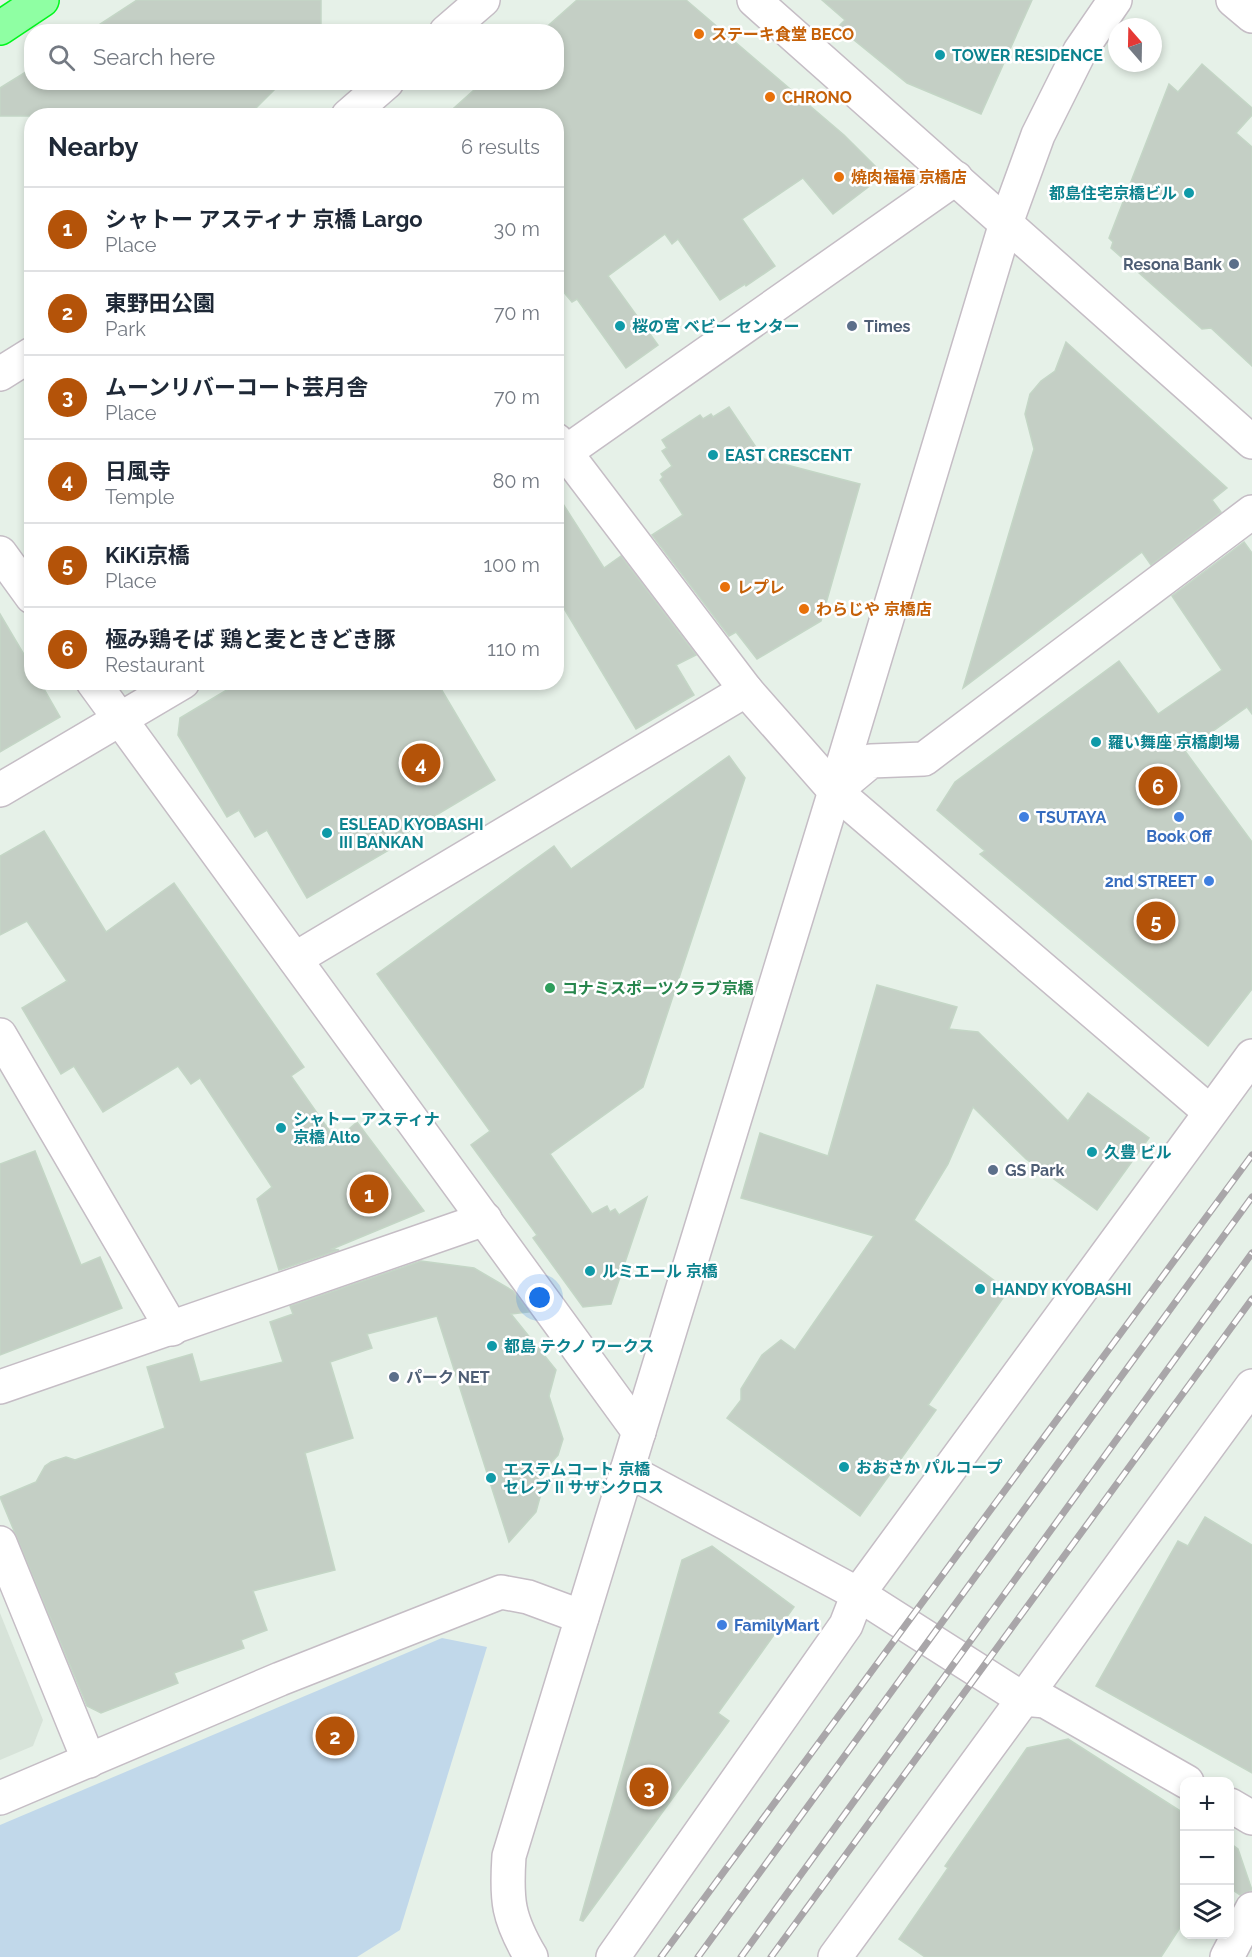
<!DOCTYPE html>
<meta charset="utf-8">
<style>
:root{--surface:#fff;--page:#f6f6f7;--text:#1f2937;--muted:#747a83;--line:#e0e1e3;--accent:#b45309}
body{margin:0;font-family:Raleway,"Noto Sans JP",sans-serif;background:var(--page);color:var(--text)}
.controls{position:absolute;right:18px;bottom:18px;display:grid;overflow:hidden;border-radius:12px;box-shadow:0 3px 9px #0003}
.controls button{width:54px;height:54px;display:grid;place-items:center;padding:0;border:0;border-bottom:2px solid var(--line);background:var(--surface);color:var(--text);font:30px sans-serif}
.compass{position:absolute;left:1108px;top:18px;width:54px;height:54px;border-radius:50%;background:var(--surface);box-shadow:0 3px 9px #0003;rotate:340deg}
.you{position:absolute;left:540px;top:1298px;width:21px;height:21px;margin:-15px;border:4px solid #fff;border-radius:50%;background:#1a73e8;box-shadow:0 0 0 9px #1a73e833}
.badge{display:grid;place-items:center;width:39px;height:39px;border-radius:50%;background:var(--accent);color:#fff;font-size:20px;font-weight:700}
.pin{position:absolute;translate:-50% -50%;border:3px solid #fff;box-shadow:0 2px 6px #0006}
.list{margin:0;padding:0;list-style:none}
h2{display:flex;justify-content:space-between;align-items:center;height:78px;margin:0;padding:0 24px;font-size:26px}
h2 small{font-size:20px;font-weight:400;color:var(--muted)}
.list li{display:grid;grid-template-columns:39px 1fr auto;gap:18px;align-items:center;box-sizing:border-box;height:84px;padding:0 24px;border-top:2px solid var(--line)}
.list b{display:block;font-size:22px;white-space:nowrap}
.list p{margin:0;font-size:20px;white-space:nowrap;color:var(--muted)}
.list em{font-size:20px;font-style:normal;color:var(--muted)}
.icon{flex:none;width:33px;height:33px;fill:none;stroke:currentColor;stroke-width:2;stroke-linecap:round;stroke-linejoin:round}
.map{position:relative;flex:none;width:1252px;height:1957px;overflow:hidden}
.search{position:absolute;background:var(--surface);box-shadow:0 3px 9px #0003;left:24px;top:24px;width:540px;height:66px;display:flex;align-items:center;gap:15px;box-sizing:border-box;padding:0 21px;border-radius:24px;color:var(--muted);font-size:22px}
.panel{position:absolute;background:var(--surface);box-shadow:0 3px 9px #0003;left:24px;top:108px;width:540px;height:582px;border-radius:24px}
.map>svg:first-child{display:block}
.education{fill:#d7e3d9}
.green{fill:#c1d8ea}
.building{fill:#c4cfc5;stroke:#c4d6c6;stroke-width:1.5}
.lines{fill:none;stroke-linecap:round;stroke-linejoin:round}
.minor-casing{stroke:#c5bdc5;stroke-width:36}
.highway-casing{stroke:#00f71d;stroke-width:36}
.minor{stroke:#fff;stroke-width:33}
.highway{stroke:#8fffa3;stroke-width:33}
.rail-casing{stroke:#a9a6a9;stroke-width:7}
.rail{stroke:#fff;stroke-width:4.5;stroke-dasharray:14;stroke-linecap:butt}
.food-dot{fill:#e8710a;stroke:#fff;stroke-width:2}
.culture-dot{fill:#0f9aa8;stroke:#fff;stroke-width:2}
.service-dot{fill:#5c6f8a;stroke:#fff;stroke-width:2}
.shop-dot{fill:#3f7fe0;stroke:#fff;stroke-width:2}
.leisure-dot{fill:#2e9e5b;stroke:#fff;stroke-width:2}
.labels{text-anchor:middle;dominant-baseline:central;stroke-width:5;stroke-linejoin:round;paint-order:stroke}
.food-label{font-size:16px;font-weight:bold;fill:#c56008;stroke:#fff;text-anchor:start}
.culture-label{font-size:16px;font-weight:bold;fill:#0d838f;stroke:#fff;text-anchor:start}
.service-label{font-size:16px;font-weight:bold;fill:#4e5e75;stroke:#fff;text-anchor:start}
.shop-label{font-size:16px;font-weight:bold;fill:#366cbe;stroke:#fff;text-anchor:start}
.leisure-label{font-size:16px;font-weight:bold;fill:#27864d;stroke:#fff;text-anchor:start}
</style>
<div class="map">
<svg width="1252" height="1957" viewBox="0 0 1252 1957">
<rect width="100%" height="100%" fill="#e6f1e8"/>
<polygon class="education" points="0,1613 43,1720 33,1746 0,1760"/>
<polygon class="green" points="442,1638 487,1647 400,1930 357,1957 0,1957 0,1825"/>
<g class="building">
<polygon points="137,0 321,0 321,32 88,32"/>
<polygon points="577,0 686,0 844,135 884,175 833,214 803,178 742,219 775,266 746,286 745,284 720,300 678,239 672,244 665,234 608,276 658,345 626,368 577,299 572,302 556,283 556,116 445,116 483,82 556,82 556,32 541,32"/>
<polygon points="822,0 1032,0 981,114 907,83 838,27 845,20"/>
<polygon points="1202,64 1252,108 1252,115 1236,133 1252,147 1252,366 1211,328 1202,329 1111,248 1113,242 1109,238 1169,84 1178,92"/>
<polygon points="32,68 32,82 282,82 248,116 0,116 0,88"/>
<polygon points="1066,342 1227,488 1212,500 1221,512 1151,565 1142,552 963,688 1034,449 1025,414 1030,394 1041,381 1055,371"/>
<polygon points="729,407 764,459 860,484 821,621 757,659 736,632 729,636 652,535 683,515 660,480 663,477 661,474 672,466 662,451 667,448 662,440 700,415 703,419 711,414 713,417"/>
<polygon points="556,493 604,568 621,556 696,655 676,665 694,695 636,729 556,595"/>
<polygon points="1244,542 1252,553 1252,714 1247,707 1185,751 1252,842 1252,989 1208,1046 980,854 985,851 937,810 955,782 1119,661 1158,714 1222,670 1172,596"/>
<polygon points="0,614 32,668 32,682 40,682 60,717 0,752"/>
<polygon points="240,682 437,682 495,780 391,842 394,847 307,898 267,830 255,837 239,810 227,817 178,735 180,718"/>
<polygon points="729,756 745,778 643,1087 550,1154 592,1214 607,1206 610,1212 615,1209 619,1215 647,1197 611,1304 583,1307 533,1238 537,1235 471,1145 490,1131 377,974 554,846 571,869"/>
<polygon points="44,831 106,932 174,883 304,1067 291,1076 336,1140 357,1122 424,1211 332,1249 339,1250 279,1270 257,1199 272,1187 200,1078 191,1084 178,1066 103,1112 74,1066 61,1074 22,1008 67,981 27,921 0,935 0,856"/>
<polygon points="877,985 957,1007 949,1029 978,1032 1068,1121 1088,1093 1149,1138 1097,1210 1026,1159 973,1107 948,1164 914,1220 1008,1291 928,1405 936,1410 860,1516 727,1418 741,1400 741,1389 762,1355 781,1340 795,1350 874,1236 741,1198 760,1133 828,1156"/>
<polygon points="35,1151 81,1265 100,1257 122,1308 0,1355 0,1164"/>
<polygon points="421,1261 474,1268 513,1291 529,1312 511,1314 556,1370 549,1396 563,1439 558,1455 540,1475 542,1490 536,1512 509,1542 437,1316 367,1334 372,1348 330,1362 353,1438 305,1453 335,1570 253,1591 267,1630 241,1640 244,1648 174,1673 178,1683 101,1713 87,1706 0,1497 36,1482 45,1466 51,1462 66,1457 75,1460 165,1428 147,1367 192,1354 200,1382 283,1362 270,1322 293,1314 290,1306"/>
<polygon points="1205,1517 1252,1545 1252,1773 1096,1686 1178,1541 1188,1546"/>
<polygon points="712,1546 794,1607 718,1713 729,1721 583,1921 580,1920 682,1560"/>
<polygon points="1068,1739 1185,1814 1185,1929 1181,1926 1161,1957 925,1957 899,1939 948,1868 945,1866 1027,1748"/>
<polygon points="1230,1843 1238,1849 1252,1890 1240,1895 1230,1888"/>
</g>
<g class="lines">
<g class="minor-casing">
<g id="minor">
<polyline points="754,0 1252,442"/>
<polyline points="1233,0 1252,16"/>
<polyline points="446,32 483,0"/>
<polyline points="348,116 387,82"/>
<polyline points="0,374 32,354"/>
<polyline points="556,440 746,690 835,791 1210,1112"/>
<polyline points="556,459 956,178"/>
<polyline points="0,553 32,597"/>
<polyline points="93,682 639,1432"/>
<polyline points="0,790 183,682"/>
<polyline points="835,791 871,761 924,759 1252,512"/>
<polyline points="295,959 746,690"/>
<polyline points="0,1035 172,1329"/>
<polyline points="0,1387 485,1219"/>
<polyline points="627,1470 858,1594 1023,1699 1045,1701 1187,1782"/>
<polyline points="0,1543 89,1761"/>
<polyline points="0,1798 280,1679 501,1592 528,1597 582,1617"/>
<polyline points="1230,1805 1252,1818"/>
<path d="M531 1957C508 1918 506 1901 509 1856L835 791 1006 223 1038 135 1080 51 1115 0"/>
<polyline points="613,1957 846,1625 858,1594 1252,1056"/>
<polyline points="835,1957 1252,1386"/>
<polyline points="1227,1957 1252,1909"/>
</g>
</g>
<g class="highway-casing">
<polyline id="highway" points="0,28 42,0"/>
</g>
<use href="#minor" class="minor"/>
<use href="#highway" class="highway"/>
<g class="rail-casing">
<g id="rail">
<polyline points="661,1957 1252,1155"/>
<polyline points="698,1957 1252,1197"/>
<polyline points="741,1957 1252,1253"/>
<polyline points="771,1957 1252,1299"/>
</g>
</g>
<use href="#rail" class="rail"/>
</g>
<g class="food-dot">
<circle cx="699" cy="34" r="6"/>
<circle cx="770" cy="97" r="6"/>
<circle cx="839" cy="177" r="6"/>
<circle cx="725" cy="587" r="6"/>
<circle cx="804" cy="609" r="6"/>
</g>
<g class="culture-dot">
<circle cx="940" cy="55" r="6"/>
<circle cx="1189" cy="193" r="6"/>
<circle cx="620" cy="326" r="6"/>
<circle cx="713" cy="455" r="6"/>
<circle cx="1096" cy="742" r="6"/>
<circle cx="327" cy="833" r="6"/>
<circle cx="281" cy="1128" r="6"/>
<circle cx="1092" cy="1152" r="6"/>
<circle cx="590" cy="1271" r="6"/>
<circle cx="980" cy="1289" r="6"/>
<circle cx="492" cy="1346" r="6"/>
<circle cx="844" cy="1467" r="6"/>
<circle cx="491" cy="1478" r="6"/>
</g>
<g class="service-dot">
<circle cx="1234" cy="264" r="6"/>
<circle cx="852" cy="326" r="6"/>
<circle cx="993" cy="1170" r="6"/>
<circle cx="394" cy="1377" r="6"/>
</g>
<g class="shop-dot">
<circle cx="1024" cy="817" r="6"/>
<circle cx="1179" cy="817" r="6"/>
<circle cx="1209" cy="881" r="6"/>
<circle cx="722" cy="1625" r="6"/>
</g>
<circle class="leisure-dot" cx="550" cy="988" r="6"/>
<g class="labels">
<g class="food-label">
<text x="711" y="34">ステーキ食堂 BECO</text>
<text x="782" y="97">CHRONO</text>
<text x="851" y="177">焼肉福福 京橋店</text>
<text x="737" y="587">レプレ</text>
<text x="816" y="609">わらじや 京橋店</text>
</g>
<g class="culture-label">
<text x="952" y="55">TOWER RESIDENCE</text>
<text x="1177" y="193" text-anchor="end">都島住宅京橋ビル</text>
<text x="632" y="326">桜の宮 ベビー センター</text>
<text x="725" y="455">EAST CRESCENT</text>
<text x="1108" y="742">羅い舞座 京橋劇場</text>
<text x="339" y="824">ESLEAD KYOBASHI<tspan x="339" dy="18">III BANKAN</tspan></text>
<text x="293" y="1119">シャトー アスティナ<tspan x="293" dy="18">京橋 Alto</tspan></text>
<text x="1104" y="1152">久豊 ビル</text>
<text x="602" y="1271">ルミエール 京橋</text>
<text x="992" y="1289">HANDY KYOBASHI</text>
<text x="504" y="1346">都島 テクノ ワークス</text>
<text x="856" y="1467">おおさか パルコープ</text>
<text x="503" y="1469">エステムコート 京橋<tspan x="503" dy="18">セレブ II サザンクロス</tspan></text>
</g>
<g class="service-label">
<text x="1222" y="264" text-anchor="end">Resona Bank</text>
<text x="864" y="326">Times</text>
<text x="1005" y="1170">GS Park</text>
<text x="406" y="1377">パーク NET</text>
</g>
<g class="shop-label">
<text x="1036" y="817">TSUTAYA</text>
<text x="1179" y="836" text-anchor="middle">Book Off</text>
<text x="1197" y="881" text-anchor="end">2nd STREET</text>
<text x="734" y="1625">FamilyMart</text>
</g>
<g class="leisure-label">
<text x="562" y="988">コナミスポーツクラブ京橋</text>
</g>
</g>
</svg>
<div class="controls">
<button>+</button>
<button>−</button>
<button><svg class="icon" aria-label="layers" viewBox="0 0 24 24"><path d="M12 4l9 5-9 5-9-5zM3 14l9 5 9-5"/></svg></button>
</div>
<svg class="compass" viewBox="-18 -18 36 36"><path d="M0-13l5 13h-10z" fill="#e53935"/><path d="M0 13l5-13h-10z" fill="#747a83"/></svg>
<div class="you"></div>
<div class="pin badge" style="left:369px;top:1194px">1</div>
<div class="pin badge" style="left:335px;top:1736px">2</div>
<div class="pin badge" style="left:649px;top:1787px">3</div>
<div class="pin badge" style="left:421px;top:763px">4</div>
<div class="pin badge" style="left:1156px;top:921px">5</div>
<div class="pin badge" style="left:1158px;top:786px">6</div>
<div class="search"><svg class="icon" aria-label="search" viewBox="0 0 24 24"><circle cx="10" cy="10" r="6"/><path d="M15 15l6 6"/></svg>Search here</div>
<section class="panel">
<h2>Nearby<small>6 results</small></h2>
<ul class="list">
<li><span class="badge">1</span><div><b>シャトー アスティナ 京橋 Largo</b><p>Place</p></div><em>30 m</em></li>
<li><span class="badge">2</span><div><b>東野田公園</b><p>Park</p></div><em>70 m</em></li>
<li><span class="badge">3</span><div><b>ムーンリバーコート芸月舎</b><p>Place</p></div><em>70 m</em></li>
<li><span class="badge">4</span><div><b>日風寺</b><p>Temple</p></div><em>80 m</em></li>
<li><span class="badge">5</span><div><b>KiKi京橋</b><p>Place</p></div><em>100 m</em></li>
<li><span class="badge">6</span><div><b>極み鶏そば 鶏と麦ときどき豚</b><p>Restaurant</p></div><em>110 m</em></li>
</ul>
</section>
</div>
